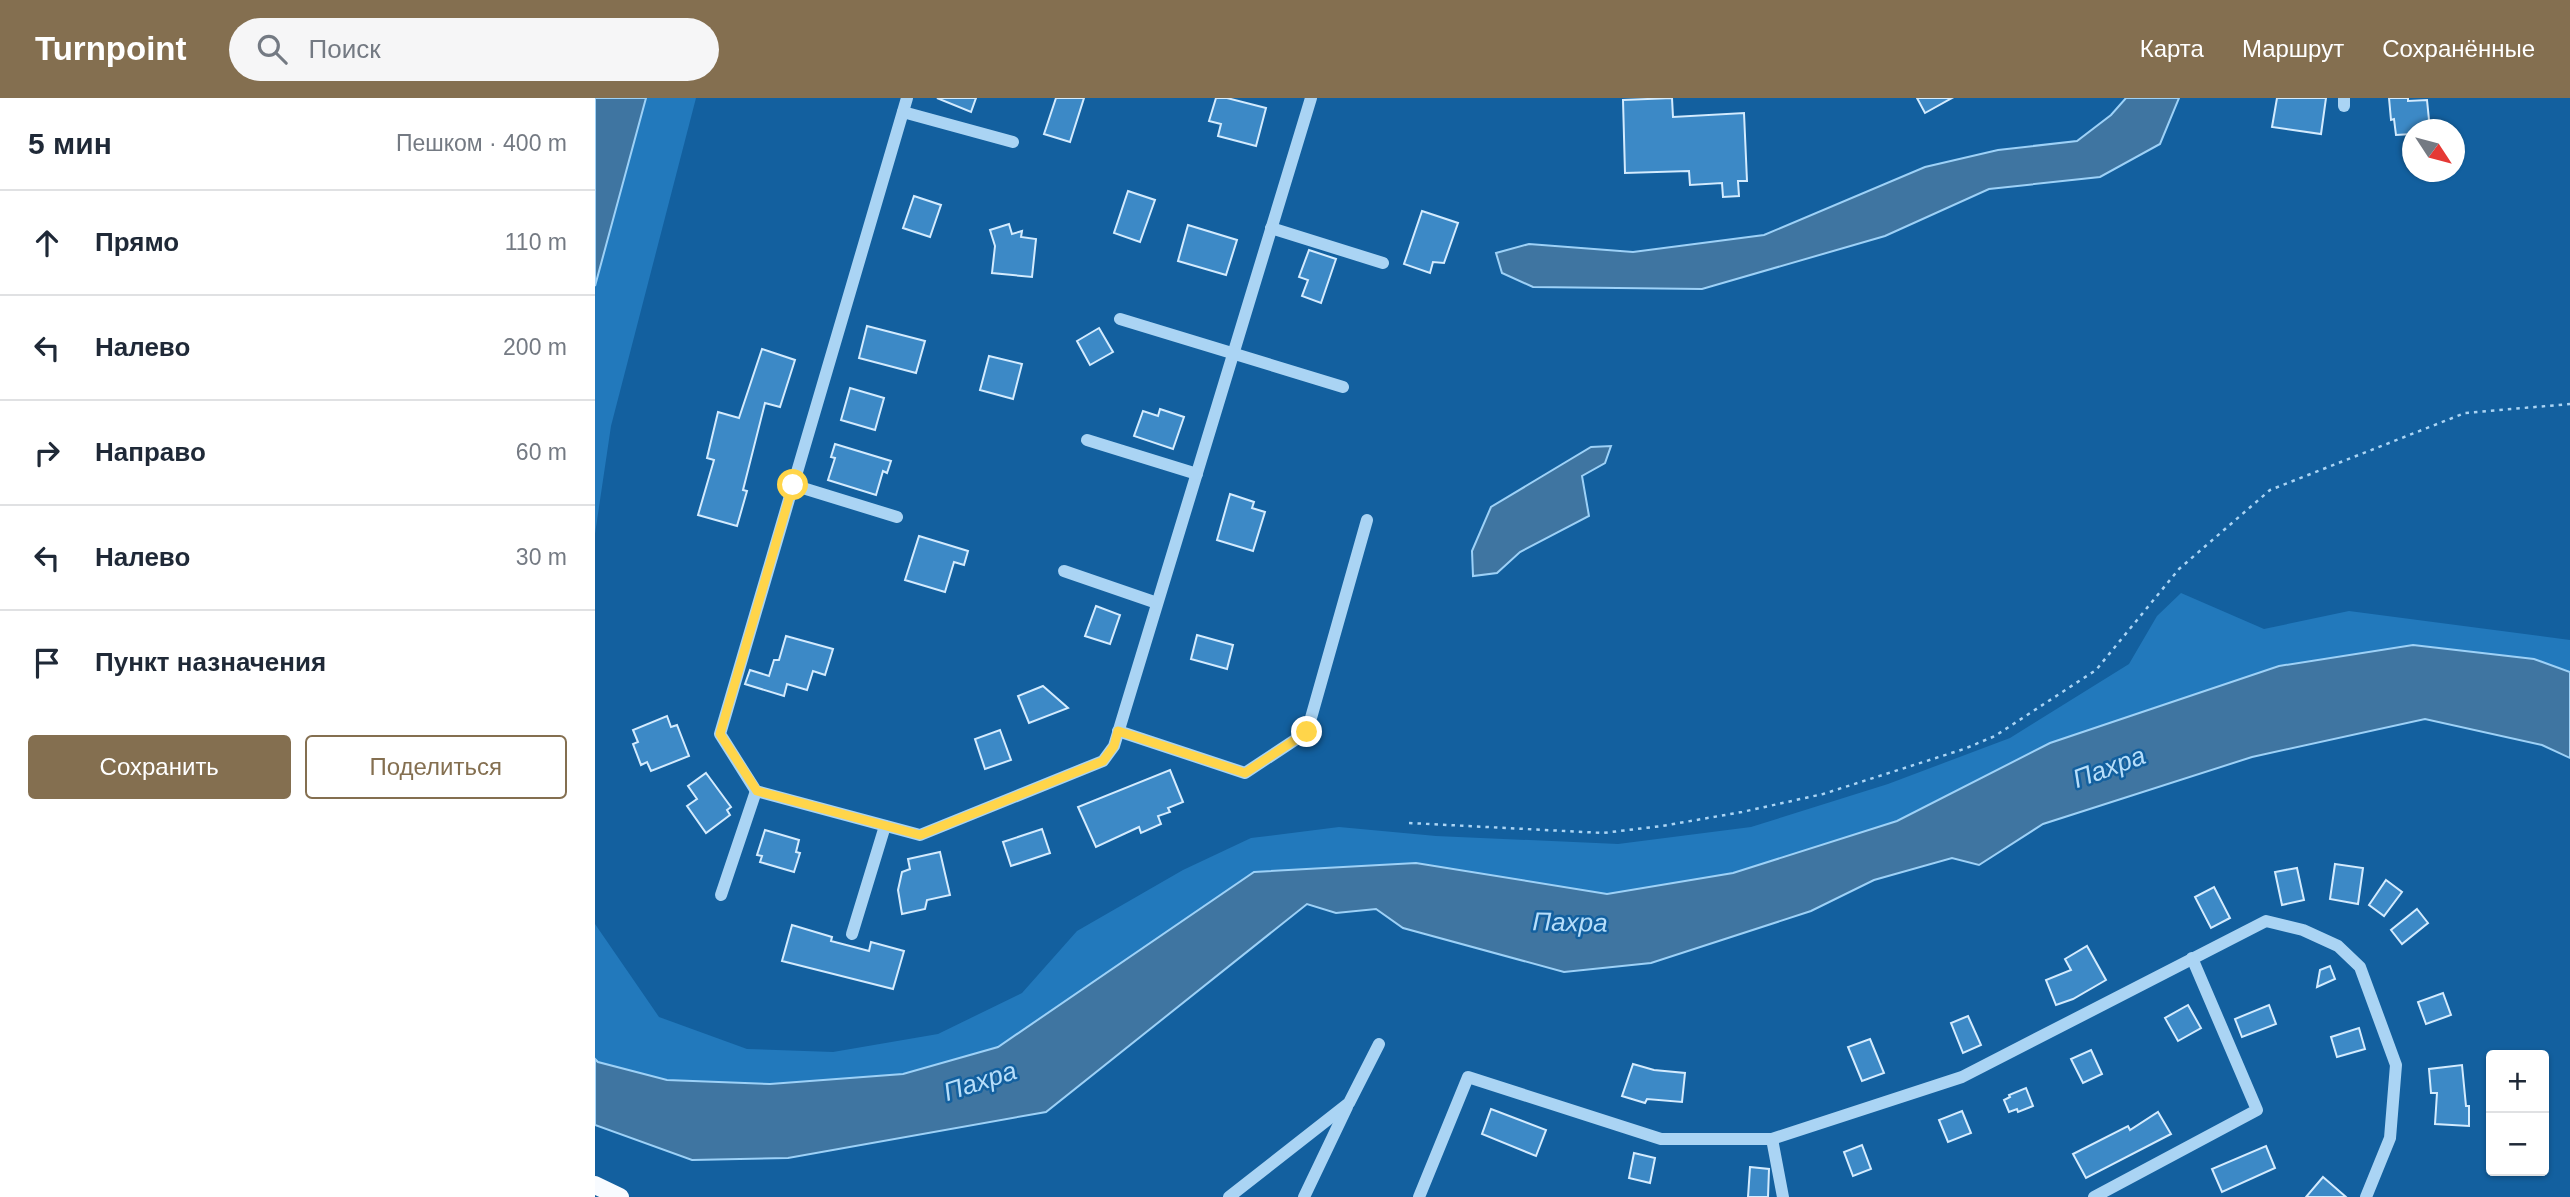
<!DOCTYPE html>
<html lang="ru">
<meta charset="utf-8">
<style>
:root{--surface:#fff;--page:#f6f6f7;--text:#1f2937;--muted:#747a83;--line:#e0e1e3;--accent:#846f50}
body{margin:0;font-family:Arial,sans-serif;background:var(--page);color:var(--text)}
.controls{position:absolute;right:21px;bottom:21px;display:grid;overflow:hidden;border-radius:7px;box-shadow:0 2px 5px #0004}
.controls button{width:63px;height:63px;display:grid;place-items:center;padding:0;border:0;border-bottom:2px solid var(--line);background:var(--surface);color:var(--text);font:35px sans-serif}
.compass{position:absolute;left:1807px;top:21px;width:63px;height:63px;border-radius:50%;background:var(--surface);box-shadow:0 2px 5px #0004;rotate:126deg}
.stop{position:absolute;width:21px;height:21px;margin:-16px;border:5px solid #ffd54a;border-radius:50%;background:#fff}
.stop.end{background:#ffd54a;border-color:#fff;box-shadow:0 2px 7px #0008}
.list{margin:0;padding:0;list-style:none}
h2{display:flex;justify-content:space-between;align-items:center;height:91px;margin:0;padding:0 28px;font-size:30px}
h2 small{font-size:23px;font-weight:400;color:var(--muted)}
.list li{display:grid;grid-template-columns:46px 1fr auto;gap:21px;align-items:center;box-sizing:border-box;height:105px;padding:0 28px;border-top:2px solid var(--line)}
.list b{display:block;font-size:26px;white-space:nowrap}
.list em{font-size:23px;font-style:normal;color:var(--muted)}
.actions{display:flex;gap:14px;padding:21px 28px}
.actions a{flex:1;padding:16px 0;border:2px solid var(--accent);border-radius:7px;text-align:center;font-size:24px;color:var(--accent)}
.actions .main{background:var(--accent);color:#fff}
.icon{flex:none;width:38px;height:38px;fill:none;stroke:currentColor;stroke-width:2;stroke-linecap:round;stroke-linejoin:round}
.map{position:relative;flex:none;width:1975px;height:1099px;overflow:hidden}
header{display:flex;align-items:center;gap:42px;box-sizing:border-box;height:98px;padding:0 35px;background:var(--accent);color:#fff}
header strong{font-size:33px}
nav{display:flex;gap:38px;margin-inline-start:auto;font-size:24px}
.search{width:490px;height:63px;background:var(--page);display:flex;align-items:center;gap:18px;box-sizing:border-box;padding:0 24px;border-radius:38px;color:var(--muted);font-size:26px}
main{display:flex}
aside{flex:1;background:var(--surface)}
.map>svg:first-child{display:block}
.green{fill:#2279bc}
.water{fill:#3f75a1;stroke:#9dd1f7;stroke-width:2}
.building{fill:#3c89c6;stroke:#d3ebfe;stroke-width:2}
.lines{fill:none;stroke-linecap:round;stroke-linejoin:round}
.path{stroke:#aad4f4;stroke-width:2.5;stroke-dasharray:3.5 5;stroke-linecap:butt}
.minor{stroke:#aad4f4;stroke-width:12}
.major{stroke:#f8fbff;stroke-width:18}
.route{stroke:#ffd54a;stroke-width:9}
.labels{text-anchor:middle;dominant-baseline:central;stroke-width:5;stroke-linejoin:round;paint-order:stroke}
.water-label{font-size:26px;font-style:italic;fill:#b7defa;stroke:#13609f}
</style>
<header>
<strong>Turnpoint</strong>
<div class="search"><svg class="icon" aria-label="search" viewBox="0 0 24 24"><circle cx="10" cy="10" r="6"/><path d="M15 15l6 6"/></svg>Поиск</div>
<nav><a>Карта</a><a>Маршрут</a><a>Сохранённые</a></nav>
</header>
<main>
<aside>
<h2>5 мин<small>Пешком · 400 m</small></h2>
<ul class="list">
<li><svg class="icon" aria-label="ahead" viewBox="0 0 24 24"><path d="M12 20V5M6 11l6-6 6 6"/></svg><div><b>Прямо</b></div><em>110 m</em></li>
<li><svg class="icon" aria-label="left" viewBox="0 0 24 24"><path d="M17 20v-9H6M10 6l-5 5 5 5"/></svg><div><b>Налево</b></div><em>200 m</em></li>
<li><svg class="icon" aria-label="right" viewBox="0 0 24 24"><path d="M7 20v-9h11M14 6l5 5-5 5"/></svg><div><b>Направо</b></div><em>60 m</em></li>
<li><svg class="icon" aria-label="left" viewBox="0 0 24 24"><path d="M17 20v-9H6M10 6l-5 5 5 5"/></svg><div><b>Налево</b></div><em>30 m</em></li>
<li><svg class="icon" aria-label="arrive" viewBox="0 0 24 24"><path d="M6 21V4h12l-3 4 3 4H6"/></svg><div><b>Пункт назначения</b></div></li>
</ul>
<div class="actions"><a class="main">Сохранить</a><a>Поделиться</a></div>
</aside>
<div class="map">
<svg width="1975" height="1099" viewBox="0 0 1975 1099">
<rect width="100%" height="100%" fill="#13609f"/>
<g class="green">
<polygon points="51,0 101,0 16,328 0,436 0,188"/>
<polygon points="1586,495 1669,531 1754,513 1975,542 1975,574 1939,561 1818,547 1455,645 1302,723 1138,775 1012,796 821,765 659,774 403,950 308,976 175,986 72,982 3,964 0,961 0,826 64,919 152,951 238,954 343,936 427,895 482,833 588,772 656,740 744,729 841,738 1023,746 1156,729 1293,686 1415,640 1534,566 1562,518"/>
</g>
<g class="water">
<polygon points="0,0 51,0 0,188"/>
<polygon points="1531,0 1584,0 1565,46 1505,79 1394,91 1290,138 1107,191 938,189 907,175 901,155 934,146 1038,154 1169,137 1330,69 1403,52 1482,43 1516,17"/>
<polygon points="1016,348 1010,365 987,378 994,418 925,454 902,475 878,478 877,453 896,409 996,349"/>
<polygon points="1818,547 1939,561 1975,574 1975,660 1947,647 1830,621 1657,659 1448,726 1384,767 1357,760 1279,782 1216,813 1056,865 969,874 808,830 781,811 741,815 712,806 451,1014 193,1060 97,1062 0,1027 0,961 3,964 72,982 175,986 308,976 403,949 659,774 821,765 1012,796 1138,775 1302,723 1455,645 1684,568"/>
</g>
<g class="building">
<polygon points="342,0 381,0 376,14"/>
<polygon points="461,0 489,0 475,44 449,36"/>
<polygon points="621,0 632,0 671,10 661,48 623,38 626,26 614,23"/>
<polygon points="1077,0 1078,19 1149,15 1152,83 1143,83 1144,98 1128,99 1127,85 1095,87 1094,73 1030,75 1028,2"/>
<polygon points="1322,0 1357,0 1330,15"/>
<polygon points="1682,0 1731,0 1726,36 1677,29"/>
<polygon points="1794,0 1813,0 1813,3 1832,2 1835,32 1817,32 1817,36 1801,37 1799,21 1796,22"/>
<polygon points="533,93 560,102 545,144 519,135"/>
<polygon points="319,98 346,107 335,139 308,130"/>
<polygon points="827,113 863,125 849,165 838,164 835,175 809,166"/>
<polygon points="414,126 417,136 427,133 426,139 441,141 437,179 397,175 400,148 395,132"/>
<polygon points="593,127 642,142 631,177 583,163"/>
<polygon points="714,152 741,161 726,205 707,198 713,182 704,179"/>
<polygon points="272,228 330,243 321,275 264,260"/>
<polygon points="504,230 518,254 495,267 482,243"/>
<polygon points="167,251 200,262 185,309 170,305 148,392 152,393 142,428 103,417 119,362 112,360 123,314 144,320"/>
<polygon points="394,258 427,266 418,301 385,292"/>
<polygon points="255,290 289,300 280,332 246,322"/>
<polygon points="565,311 589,319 578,351 539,338 548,313 563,318"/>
<polygon points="240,346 296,363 292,375 288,373 281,397 233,382 240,360 236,359"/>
<polygon points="635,396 659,404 657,410 670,414 658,453 622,442"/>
<polygon points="324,438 373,453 369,467 359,464 350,494 310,482"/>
<polygon points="501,508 525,517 515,546 490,538"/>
<polygon points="602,537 638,547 632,571 596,561"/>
<polygon points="191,538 238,551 230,577 218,573 212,592 192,586 189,598 150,586 155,572 174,578 179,562 184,562"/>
<polygon points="448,588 473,610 434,625 423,598"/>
<polygon points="72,618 76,629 82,627 94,658 56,673 52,664 46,667 38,646 43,644 38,632"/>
<polygon points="405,632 416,662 390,671 380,641"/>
<polygon points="575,672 588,704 573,710 575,714 563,718 566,726 546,735 544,729 501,749 483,709"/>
<polygon points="111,675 136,709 132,712 135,717 111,735 92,708 102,701 93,688"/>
<polygon points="447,731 455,755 416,768 408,744"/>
<polygon points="170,732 204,742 201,754 205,755 199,774 165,764 167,758 162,757"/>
<polygon points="345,754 355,797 332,802 330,811 307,816 303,792 307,774 315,771 313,761"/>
<polygon points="1740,766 1768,770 1763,806 1735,801"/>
<polygon points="1702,770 1709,802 1687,807 1680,774"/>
<polygon points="1791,782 1807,794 1789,818 1774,807"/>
<polygon points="1619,789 1635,820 1616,830 1600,799"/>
<polygon points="1822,811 1833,825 1807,846 1796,832"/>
<polygon points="197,827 237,839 236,843 274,853 276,844 309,853 298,891 187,863"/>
<polygon points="1492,848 1511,882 1478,901 1461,907 1451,882 1476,872 1470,861"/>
<polygon points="1735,868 1740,881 1722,889 1725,872"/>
<polygon points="1848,895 1856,917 1831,926 1823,904"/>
<polygon points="1593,907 1606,930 1583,943 1570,920"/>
<polygon points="1674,907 1681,926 1647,939 1640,921"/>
<polygon points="1373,918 1386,947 1368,955 1356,925"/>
<polygon points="1764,930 1770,951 1742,959 1736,939"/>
<polygon points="1275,941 1289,975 1267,983 1253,949"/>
<polygon points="1496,952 1507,976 1488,985 1476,961"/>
<polygon points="1038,966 1059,972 1090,975 1087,1004 1052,1001 1050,1005 1027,998"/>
<polygon points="1867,967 1871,1008 1874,1008 1874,1028 1840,1026 1842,995 1836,995 1834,971"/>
<polygon points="1431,990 1438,1008 1423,1014 1422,1011 1414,1014 1409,1002 1415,999 1414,997"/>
<polygon points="896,1011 951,1032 941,1058 887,1036"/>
<polygon points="1367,1013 1376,1035 1353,1044 1344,1022"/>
<polygon points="1563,1014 1576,1036 1491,1080 1478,1056 1533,1028 1535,1032"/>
<polygon points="1267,1047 1276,1071 1258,1078 1249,1054"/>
<polygon points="1671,1048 1680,1070 1627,1094 1617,1071"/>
<polygon points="1039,1055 1060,1060 1055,1085 1034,1080"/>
<polygon points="1155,1069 1174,1071 1173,1099 1153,1099"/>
<polygon points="1728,1079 1751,1099 1711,1099"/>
</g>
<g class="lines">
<polyline class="path" points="814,725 1008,735 1067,728 1147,714 1228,696 1369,651 1400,638 1501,572 1584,471 1675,392 1870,315 1975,306"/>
<g class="minor">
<polyline points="312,0 125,636 161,693 325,737 508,663 519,648 716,0"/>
<polyline points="1749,0 1749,8"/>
<polyline points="308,14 418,44"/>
<polyline points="676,130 788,165"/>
<polyline points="525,221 748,289"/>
<polyline points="492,342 602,376"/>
<polyline points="198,387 302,419"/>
<polyline points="469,473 562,505"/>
<polyline points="523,633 650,675 712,634 772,422"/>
<polyline points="126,797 161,693"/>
<polyline points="257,836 290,728"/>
<polyline points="1177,1041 1188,1099"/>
<polyline points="634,1099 754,1005 784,946"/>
<polyline points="709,1099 752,1009"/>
<polyline points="824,1099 873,979 1066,1041 1177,1041 1367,979 1671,823 1708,832 1743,848 1765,869 1801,967 1795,1040 1771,1099"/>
<polyline points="1499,1099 1662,1012 1597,860"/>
</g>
<polyline class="major" points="0,1087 25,1099"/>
</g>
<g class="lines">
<polyline class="route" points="198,387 125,636 162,693 325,737 508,663 519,648 523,633 650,675 712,634"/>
</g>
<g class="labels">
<g class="water-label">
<text transform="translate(1514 669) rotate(-20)">Пахра</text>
<text transform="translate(975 824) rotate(1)">Пахра</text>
<text transform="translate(385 983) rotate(-18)">Пахра</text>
</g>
</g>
</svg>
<div class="controls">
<button>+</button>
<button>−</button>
</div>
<svg class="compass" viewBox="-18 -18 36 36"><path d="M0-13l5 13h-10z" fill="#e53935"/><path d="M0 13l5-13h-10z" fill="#747a83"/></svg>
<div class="stop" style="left:198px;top:387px"></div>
<div class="stop end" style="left:712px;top:634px"></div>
</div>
</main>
